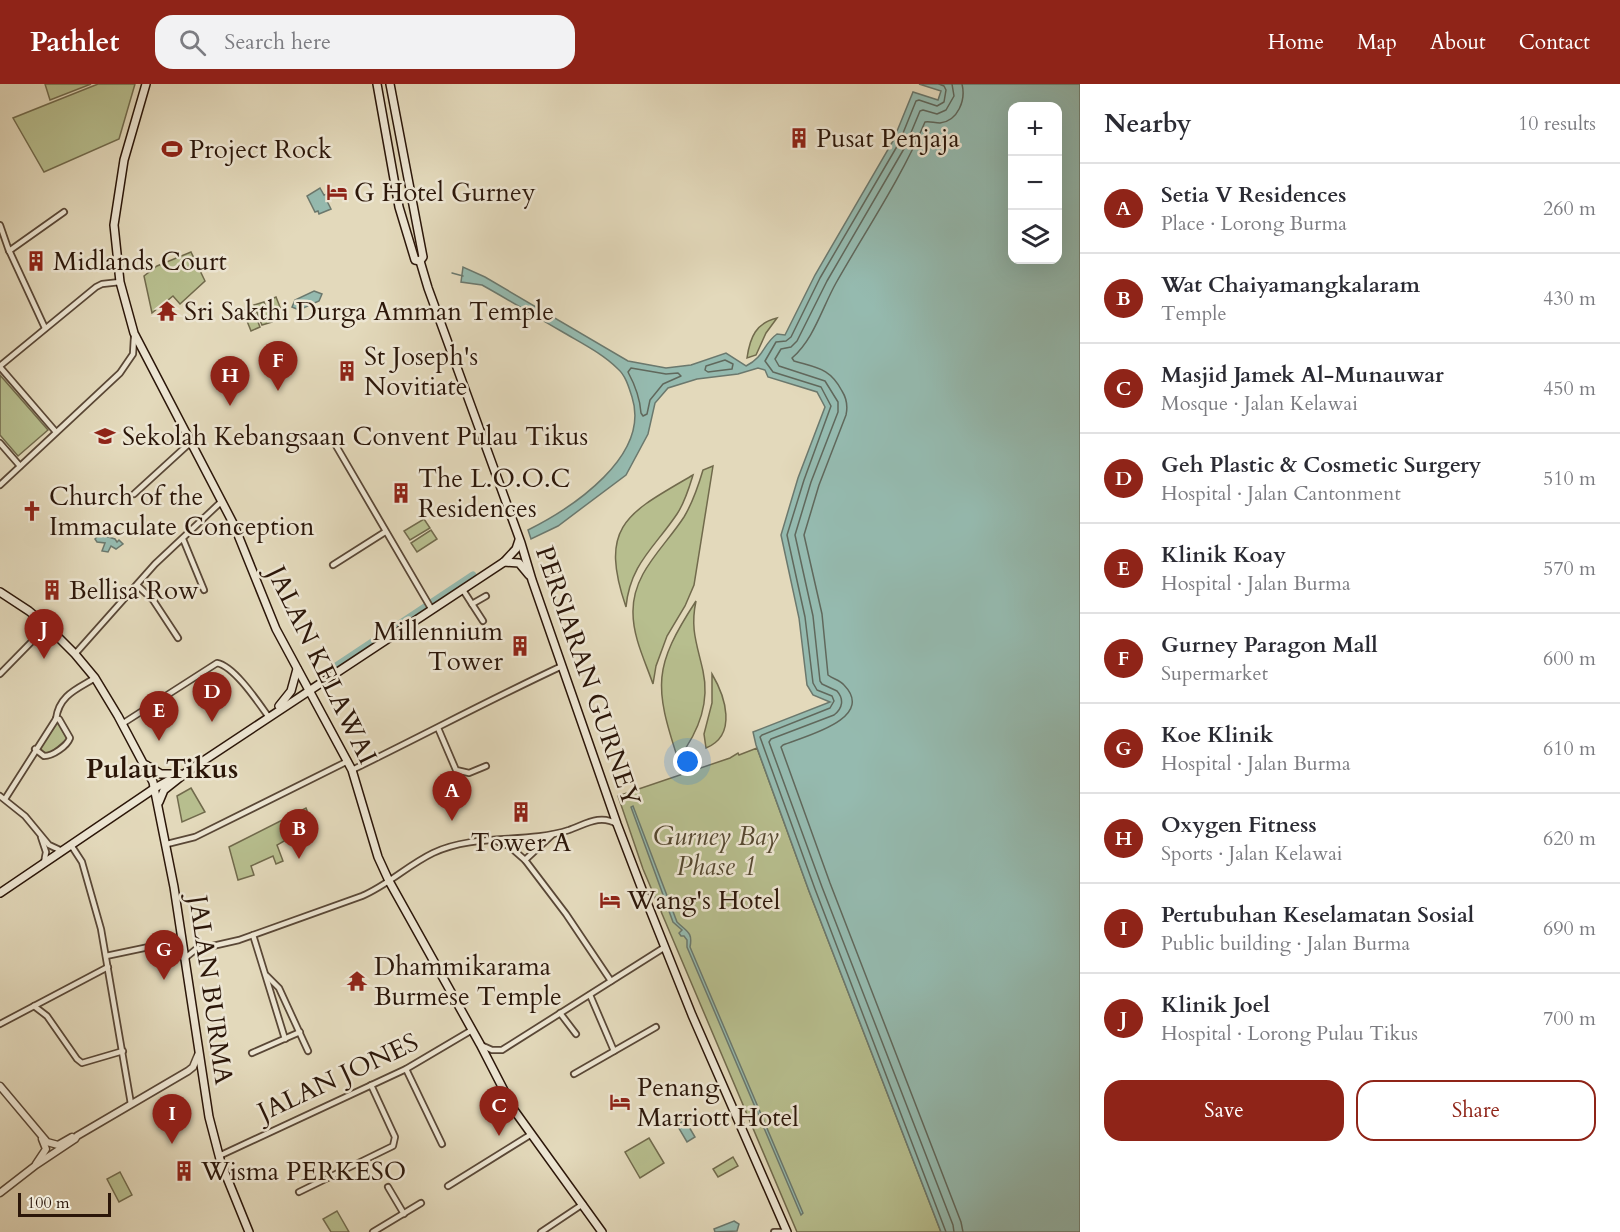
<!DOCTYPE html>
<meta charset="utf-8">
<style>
:root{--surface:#fff;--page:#f2f2f3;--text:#2b2b33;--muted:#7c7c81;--line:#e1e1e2;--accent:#8f2418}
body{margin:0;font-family:Cardo,serif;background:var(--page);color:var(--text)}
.controls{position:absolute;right:18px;top:18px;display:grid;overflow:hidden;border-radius:12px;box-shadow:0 6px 24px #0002}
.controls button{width:54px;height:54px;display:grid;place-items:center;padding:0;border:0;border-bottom:2px solid var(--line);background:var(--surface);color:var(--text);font:30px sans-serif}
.scale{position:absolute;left:18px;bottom:15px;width:93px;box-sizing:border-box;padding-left:6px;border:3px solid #2b1609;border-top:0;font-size:16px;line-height:21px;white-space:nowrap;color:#2b1609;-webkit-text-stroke:4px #ede6d3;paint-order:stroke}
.you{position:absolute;left:688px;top:678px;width:21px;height:21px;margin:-15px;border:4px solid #fff;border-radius:50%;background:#1a73e8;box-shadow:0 0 0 9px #1a73e833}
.badge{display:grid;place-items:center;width:39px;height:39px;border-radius:50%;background:var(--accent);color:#fff;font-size:20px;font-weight:700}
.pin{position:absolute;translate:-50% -50px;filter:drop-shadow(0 2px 3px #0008)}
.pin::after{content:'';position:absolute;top:32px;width:21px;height:18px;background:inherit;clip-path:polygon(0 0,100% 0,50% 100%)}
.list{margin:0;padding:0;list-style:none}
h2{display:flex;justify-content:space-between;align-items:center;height:78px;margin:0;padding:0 24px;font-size:26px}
h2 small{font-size:20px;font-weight:400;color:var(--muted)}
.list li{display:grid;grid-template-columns:39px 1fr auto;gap:18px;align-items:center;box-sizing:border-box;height:90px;padding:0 24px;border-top:2px solid var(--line)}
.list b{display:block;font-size:22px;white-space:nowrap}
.list p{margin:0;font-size:20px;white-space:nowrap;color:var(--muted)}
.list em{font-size:20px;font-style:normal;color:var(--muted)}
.actions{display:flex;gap:12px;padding:18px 24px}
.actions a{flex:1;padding:14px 0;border:2px solid var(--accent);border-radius:18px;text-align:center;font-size:21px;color:var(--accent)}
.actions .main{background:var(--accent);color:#fff}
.icon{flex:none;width:33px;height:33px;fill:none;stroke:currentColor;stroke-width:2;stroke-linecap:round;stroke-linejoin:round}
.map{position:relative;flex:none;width:1080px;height:1148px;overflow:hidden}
header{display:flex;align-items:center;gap:36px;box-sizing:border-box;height:84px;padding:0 30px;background:var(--accent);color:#fff}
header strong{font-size:28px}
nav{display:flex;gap:33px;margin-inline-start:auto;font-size:21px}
.search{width:420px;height:54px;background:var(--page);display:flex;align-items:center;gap:15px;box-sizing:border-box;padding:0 21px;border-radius:18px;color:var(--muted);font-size:22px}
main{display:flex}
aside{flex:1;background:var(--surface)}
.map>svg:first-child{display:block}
.green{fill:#b7be8e;stroke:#716a4c;stroke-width:1.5}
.water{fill:#95baaf;stroke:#6b786d;stroke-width:1.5;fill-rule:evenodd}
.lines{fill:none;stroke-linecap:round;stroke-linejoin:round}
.shore{stroke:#60685c;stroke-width:1.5}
.stream{stroke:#6b786d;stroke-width:1.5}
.canal{stroke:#95baaf;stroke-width:7}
.minor-casing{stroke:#594736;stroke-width:8}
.tertiary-casing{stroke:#594736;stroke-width:9}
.secondary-casing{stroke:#2b1609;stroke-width:10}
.minor{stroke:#ede6d3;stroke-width:4.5}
.tertiary{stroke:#ede6d3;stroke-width:6}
.secondary{stroke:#ede6d3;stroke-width:7}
.labels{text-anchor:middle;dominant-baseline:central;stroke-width:5;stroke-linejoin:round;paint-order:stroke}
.poi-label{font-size:26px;fill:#2b1609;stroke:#ede6d3;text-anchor:start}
.street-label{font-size:26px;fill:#2b1609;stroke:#ede6d3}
.park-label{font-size:26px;font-style:italic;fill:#554831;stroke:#ede6d3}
.quarter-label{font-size:28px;font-weight:bold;fill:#2b1609;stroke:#ede6d3}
</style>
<header>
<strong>Pathlet</strong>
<div class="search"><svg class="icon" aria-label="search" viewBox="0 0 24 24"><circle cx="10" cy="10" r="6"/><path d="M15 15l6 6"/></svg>Search here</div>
<nav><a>Home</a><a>Map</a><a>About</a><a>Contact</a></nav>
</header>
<main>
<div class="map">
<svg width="1080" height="1148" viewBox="0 0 1080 1148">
<rect width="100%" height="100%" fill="#e3d9bb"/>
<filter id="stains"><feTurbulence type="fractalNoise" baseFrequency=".00333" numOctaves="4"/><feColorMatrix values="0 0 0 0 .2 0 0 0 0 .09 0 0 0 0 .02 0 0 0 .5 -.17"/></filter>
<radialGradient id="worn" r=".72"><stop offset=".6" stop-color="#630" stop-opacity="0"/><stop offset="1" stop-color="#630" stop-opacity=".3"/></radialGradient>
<g class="green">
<polygon points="45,0 91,0 50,16"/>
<polygon points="98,0 135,0 119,55 44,88 13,34"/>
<polygon points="191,168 205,197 180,220 173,212 152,229 144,192 157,182"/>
<polygon points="276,213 284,233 275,237 267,217"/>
<polygon points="264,218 272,238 262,241 254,221"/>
<polygon points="252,223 260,243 251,247 243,227"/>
<path d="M777 234 766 249 756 271 747 274C750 253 756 239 777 234Z"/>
<polygon points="0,291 48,346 18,372 0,351"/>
<path d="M713 382 694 501 685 522 667 552 656 582 653 600C645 577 633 553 633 529 632 489 664 464 684 433 693 418 698 403 703 386Z"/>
<path d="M693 391C689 404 685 418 677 430 655 463 630 480 626 523 598 441 628 429 693 391Z"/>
<polygon points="424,435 430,444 410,456 404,447"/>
<polygon points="431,446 437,455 417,468 411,459"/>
<path d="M696 517C690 545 697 560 703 587 710 619 698 649 678 675 654 602 653 583 696 517Z"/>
<path d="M712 590C725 612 738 651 706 664L704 650 712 619Z"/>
<polygon points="56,639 59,640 67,655 50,669 44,669 39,663"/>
<polygon points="757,664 809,807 941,1148 797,1148 643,785 618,712 730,674 738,669 739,671"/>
<polygon points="191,704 205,728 182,738 177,712"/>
<polygon points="306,724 308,729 301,732 307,744 277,761 283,777 276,780 273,772 251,782 254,791 238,796 229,763"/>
<polygon points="649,1054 664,1079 640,1094 625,1068"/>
<polygon points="733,1073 738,1082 718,1093 713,1085"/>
<polygon points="120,1088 132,1111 119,1118 107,1095"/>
<polygon points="337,1127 349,1148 331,1148 323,1135"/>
</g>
<g class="water">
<path d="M919 0H1080V1148H941L809 807 756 661 753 648 830 618 813 611 807 601 799 534 781 451 798 394 825 323 817 308 768 293 765 286 758 284 738 290 697 295 668 304 655 319 648 350 626 391 558 442 531 455 528 446C572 424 651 372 632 313 629 304 626 292 618 285 602 269 581 259 561 247 535 232 509 216 482 201L461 198 463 183 485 193 628 277 666 284 691 281 726 269 746 282C765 272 763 260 777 250L785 251 815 191 893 57 913 8 938 16 941 7ZM1012 22H1058V176H1012Z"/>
<polygon points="320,104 324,111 330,109 332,114 327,117 331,125 319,130 318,127 315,128 307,112"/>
<polygon points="314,207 322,210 319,217 299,226 292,223 295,216"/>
<polygon points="102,440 108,445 108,453 115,455 117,458 119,456 123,460 116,465 111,462 108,468 102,467 105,459 97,458 95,455 101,448"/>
<path d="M633 722 677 838C687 848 693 848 690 863L803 1129 801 1131 687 863V856L684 852H681L679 849 682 846 673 838 631 723Z"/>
<polygon points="685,1036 695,1053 687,1058 677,1041"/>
<polygon points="734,1137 739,1140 737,1147 715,1148 714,1145"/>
</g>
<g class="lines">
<g class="shore">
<polyline points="939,0 944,2 946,6 944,18 937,22 919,16 916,17 899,59 820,194 791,253 786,257 776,258 765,277 773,288 821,303 831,322 804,396 787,451 805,533 813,599 817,606 832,612 834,617 830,624 762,651 760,653 815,805 946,1148"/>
<path d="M952 0 954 12 946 26 937 30 923 26 920 27 905 63 827 197 797 257 791 263 781 265 775 275 779 282 825 297 838 318V328L811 398 795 451 813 532 820 597 822 600 837 607C844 615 843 624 834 631L771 655 769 658 822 803 953 1141 954 1148"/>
<path d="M962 0C966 16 958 37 940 39 934 39 930 37 925 38 901 95 866 146 836 199 822 224 814 255 792 274L794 277C817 284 830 284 842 307 847 315 848 322 846 331L819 401 804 451 822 530 828 591C833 595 840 596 844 601 877 635 802 653 783 661L781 663 830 799 961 1138 963 1148"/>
<polygon points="725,276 733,280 732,285 708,288 705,286 706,282"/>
<path d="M631 284 666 290 678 289 681 292 663 300 650 316 647 330 643 332 641 329C640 314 635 301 628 288Z"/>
</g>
<polyline class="stream" points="452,189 463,192"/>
<polyline class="canal" points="321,592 473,491"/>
<g class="minor-casing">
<g id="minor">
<polyline points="0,141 8,164 45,244"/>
<polyline points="9,167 64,128"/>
<polyline points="0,282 96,203 102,200 120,198"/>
<polyline points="0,283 56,348"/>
<polyline points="0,359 20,382"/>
<polyline points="335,360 432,526"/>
<polyline points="0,401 120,289 133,270 134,253"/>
<polyline points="134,410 192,357"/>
<polyline points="183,455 204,506"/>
<polyline points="333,481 385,448"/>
<polyline points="137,501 153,516 178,554"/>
<polyline points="463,506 472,520 486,512"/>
<polyline points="472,520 483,537"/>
<polyline points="75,570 155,480 222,417"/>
<polyline points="0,590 47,542"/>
<path d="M56 635C59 611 77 605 95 594"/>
<path d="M122 640 217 579C234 582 258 618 268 632"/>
<polyline points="438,644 456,686 469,689 486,682"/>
<path d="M35 665 44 672C53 672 67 662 70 654L59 635H56"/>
<path d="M352 686C422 652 491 615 562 582"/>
<polyline points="0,712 25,732 49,761 62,767"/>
<polyline points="5,715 56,635"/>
<polyline points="41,753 46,768 44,779"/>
<polyline points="496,757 509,762 525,776 566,830 611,897"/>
<polyline points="167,760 195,753 348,677"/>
<polyline points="71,761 82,778 101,845 131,1020"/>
<polyline points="525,776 552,751"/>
<polyline points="253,851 285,955"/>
<polyline points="106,872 182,856"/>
<path d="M184 875 195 866 239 856 362 812C388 801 408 781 433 769 475 749 526 760 569 746 586 740 600 730 617 740"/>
<polyline points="267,892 279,904 308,967"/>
<polyline points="590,911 614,967"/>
<polyline points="34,922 47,932 77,975 82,979 123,967"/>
<polyline points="560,929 576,950"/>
<polyline points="0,940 108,883"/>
<polyline points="483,962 492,966 502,966 665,863"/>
<polyline points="252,969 300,948"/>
<polyline points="406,985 442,1060"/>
<polyline points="574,990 656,943"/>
<polyline points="219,1072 406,985 472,946"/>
<polyline points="448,1102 530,1051"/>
<polyline points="388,1103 404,1130"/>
<polyline points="299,1108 393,1062 395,1053 371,1001"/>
<polyline points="373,1148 421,1119"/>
<polyline points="541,1148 583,1120"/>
<polyline points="774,1148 787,1148"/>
</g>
</g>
<g class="tertiary-casing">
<g id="tertiary">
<polyline points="0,1002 47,1058 58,1061 72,1053"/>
<polyline points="36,1080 46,1065 42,1055"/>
<polyline points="0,1109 36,1081 75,1055 77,1052 188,987 193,983 198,971"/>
</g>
</g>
<g class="secondary-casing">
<g id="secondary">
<polyline points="146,0 124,76 114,141 120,198 134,249 234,441 276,545 352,686 378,773 389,797 480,960 514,1026 602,1148"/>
<polyline points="377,0 399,123 415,176 420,177"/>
<polyline points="390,0 423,173 420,177 428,204 521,459 532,496 617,740 648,821 692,931 787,1148"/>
<polyline points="504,478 519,479 529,491"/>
<polyline points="0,508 29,527 47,542 75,570 95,594 118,632 153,698 174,803 209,1033 221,1079 249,1148"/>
<polyline points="279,622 291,607 297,585"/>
<polyline points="146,681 161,690 177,690"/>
<polyline points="159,718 164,706 188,687 504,478 516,465 519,456"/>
<polyline points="0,809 155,704 180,690"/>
</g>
</g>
<use href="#minor" class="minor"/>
<use href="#tertiary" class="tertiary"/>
<use href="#secondary" class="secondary"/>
</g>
<defs>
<g id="building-bare" transform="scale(1.62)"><path d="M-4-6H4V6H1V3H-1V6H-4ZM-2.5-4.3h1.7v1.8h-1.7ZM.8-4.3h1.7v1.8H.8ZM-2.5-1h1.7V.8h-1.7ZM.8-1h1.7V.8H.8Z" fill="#8f2418" stroke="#ede6d3" stroke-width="2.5" paint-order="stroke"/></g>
<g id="stadium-bare" transform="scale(1.62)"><path d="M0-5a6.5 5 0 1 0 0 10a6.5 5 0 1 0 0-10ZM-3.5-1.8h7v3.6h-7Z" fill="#8f2418" stroke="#ede6d3" stroke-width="2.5" paint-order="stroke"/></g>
<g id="hotel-bare" transform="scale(1.62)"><path d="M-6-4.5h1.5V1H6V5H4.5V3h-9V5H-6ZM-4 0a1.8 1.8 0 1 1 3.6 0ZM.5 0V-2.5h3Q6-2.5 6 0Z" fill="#8f2418" stroke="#ede6d3" stroke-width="2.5" paint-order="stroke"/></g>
<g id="temple-bare" transform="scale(1.62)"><path d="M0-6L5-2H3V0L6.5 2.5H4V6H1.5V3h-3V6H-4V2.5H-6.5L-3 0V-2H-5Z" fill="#8f2418" stroke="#ede6d3" stroke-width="2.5" paint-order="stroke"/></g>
<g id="school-bare" transform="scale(1.62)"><path d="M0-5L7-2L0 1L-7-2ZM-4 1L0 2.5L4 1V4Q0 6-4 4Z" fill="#8f2418" stroke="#ede6d3" stroke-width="2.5" paint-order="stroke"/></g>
<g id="church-bare" transform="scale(1.62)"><path d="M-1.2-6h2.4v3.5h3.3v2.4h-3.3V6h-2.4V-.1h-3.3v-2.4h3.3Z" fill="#8f2418" stroke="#ede6d3" stroke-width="2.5" paint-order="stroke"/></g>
</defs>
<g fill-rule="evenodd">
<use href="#building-bare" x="799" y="54"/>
<use href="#stadium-bare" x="172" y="65"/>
<use href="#hotel-bare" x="337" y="108"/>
<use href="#building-bare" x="36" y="177"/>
<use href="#temple-bare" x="167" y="227"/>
<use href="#building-bare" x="347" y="287"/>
<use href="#school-bare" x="105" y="352"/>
<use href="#building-bare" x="401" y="409"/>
<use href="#church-bare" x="32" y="427"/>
<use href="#building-bare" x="52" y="506"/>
<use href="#building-bare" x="520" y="562"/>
<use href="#building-bare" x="521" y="728"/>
<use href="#hotel-bare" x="610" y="816"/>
<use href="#temple-bare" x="357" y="897"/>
<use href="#hotel-bare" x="620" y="1018"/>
<use href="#building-bare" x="184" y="1087"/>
</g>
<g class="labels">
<g class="poi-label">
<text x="816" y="54">Pusat Penjaja</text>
<text x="189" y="65">Project Rock</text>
<text x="354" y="108">G Hotel Gurney</text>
<text x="53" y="177">Midlands Court</text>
<text x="184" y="227">Sri Sakthi Durga Amman Temple</text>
<text x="364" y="272">St Joseph's<tspan x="364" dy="30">Novitiate</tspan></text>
<text x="122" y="352">Sekolah Kebangsaan Convent Pulau Tikus</text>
<text x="418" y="394">The L.O.O.C<tspan x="418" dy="30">Residences</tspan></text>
<text x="49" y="412">Church of the<tspan x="49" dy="30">Immaculate Conception</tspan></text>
<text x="69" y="506">Bellisa Row</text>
<text x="503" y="547" text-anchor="end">Millennium<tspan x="503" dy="30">Tower</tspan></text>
<text x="521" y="758" text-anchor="middle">Tower A</text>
<text x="627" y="816">Wang's Hotel</text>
<text x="374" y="882">Dhammikarama<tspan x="374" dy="30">Burmese Temple</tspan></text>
<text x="637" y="1003">Penang<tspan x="637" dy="30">Marriott Hotel</tspan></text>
<text x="201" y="1087">Wisma PERKESO</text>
</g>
<g class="street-label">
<text transform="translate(322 581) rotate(64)">JALAN KELAWAI</text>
<text transform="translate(588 592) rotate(71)">PERSIARAN GURNEY</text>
<text transform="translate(211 906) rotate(82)">JALAN BURMA</text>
<text transform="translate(338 993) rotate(-25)">JALAN JONES</text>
</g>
<g class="park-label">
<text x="716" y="752">Gurney Bay<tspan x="716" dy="30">Phase 1</tspan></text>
</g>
<g class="quarter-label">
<text x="162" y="685">Pulau Tikus</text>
</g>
</g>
<rect width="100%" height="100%" filter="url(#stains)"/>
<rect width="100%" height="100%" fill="url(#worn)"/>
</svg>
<div class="controls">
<button>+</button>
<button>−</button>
<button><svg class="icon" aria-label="layers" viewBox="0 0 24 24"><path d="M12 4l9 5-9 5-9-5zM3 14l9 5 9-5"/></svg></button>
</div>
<div class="scale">100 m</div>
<div class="you"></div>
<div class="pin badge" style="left:452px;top:737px">A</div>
<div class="pin badge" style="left:299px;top:775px">B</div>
<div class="pin badge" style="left:499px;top:1052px">C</div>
<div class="pin badge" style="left:212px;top:638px">D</div>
<div class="pin badge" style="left:159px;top:657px">E</div>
<div class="pin badge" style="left:278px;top:307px">F</div>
<div class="pin badge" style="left:164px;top:896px">G</div>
<div class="pin badge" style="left:230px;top:322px">H</div>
<div class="pin badge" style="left:172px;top:1060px">I</div>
<div class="pin badge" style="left:44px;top:575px">J</div>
</div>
<aside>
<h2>Nearby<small>10 results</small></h2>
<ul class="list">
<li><span class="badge">A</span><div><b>Setia V Residences</b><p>Place · Lorong Burma</p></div><em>260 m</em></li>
<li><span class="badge">B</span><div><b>Wat Chaiyamangkalaram</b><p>Temple</p></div><em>430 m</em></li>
<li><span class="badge">C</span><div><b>Masjid Jamek Al-Munauwar</b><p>Mosque · Jalan Kelawai</p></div><em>450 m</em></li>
<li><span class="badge">D</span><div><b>Geh Plastic &amp; Cosmetic Surgery</b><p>Hospital · Jalan Cantonment</p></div><em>510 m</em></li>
<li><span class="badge">E</span><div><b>Klinik Koay</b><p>Hospital · Jalan Burma</p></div><em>570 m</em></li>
<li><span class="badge">F</span><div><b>Gurney Paragon Mall</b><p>Supermarket</p></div><em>600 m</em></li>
<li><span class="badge">G</span><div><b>Koe Klinik</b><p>Hospital · Jalan Burma</p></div><em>610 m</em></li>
<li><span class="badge">H</span><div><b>Oxygen Fitness</b><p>Sports · Jalan Kelawai</p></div><em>620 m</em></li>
<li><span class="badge">I</span><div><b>Pertubuhan Keselamatan Sosial</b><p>Public building · Jalan Burma</p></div><em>690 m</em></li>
<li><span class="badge">J</span><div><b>Klinik Joel</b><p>Hospital · Lorong Pulau Tikus</p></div><em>700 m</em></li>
</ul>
<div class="actions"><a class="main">Save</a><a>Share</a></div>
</aside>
</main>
